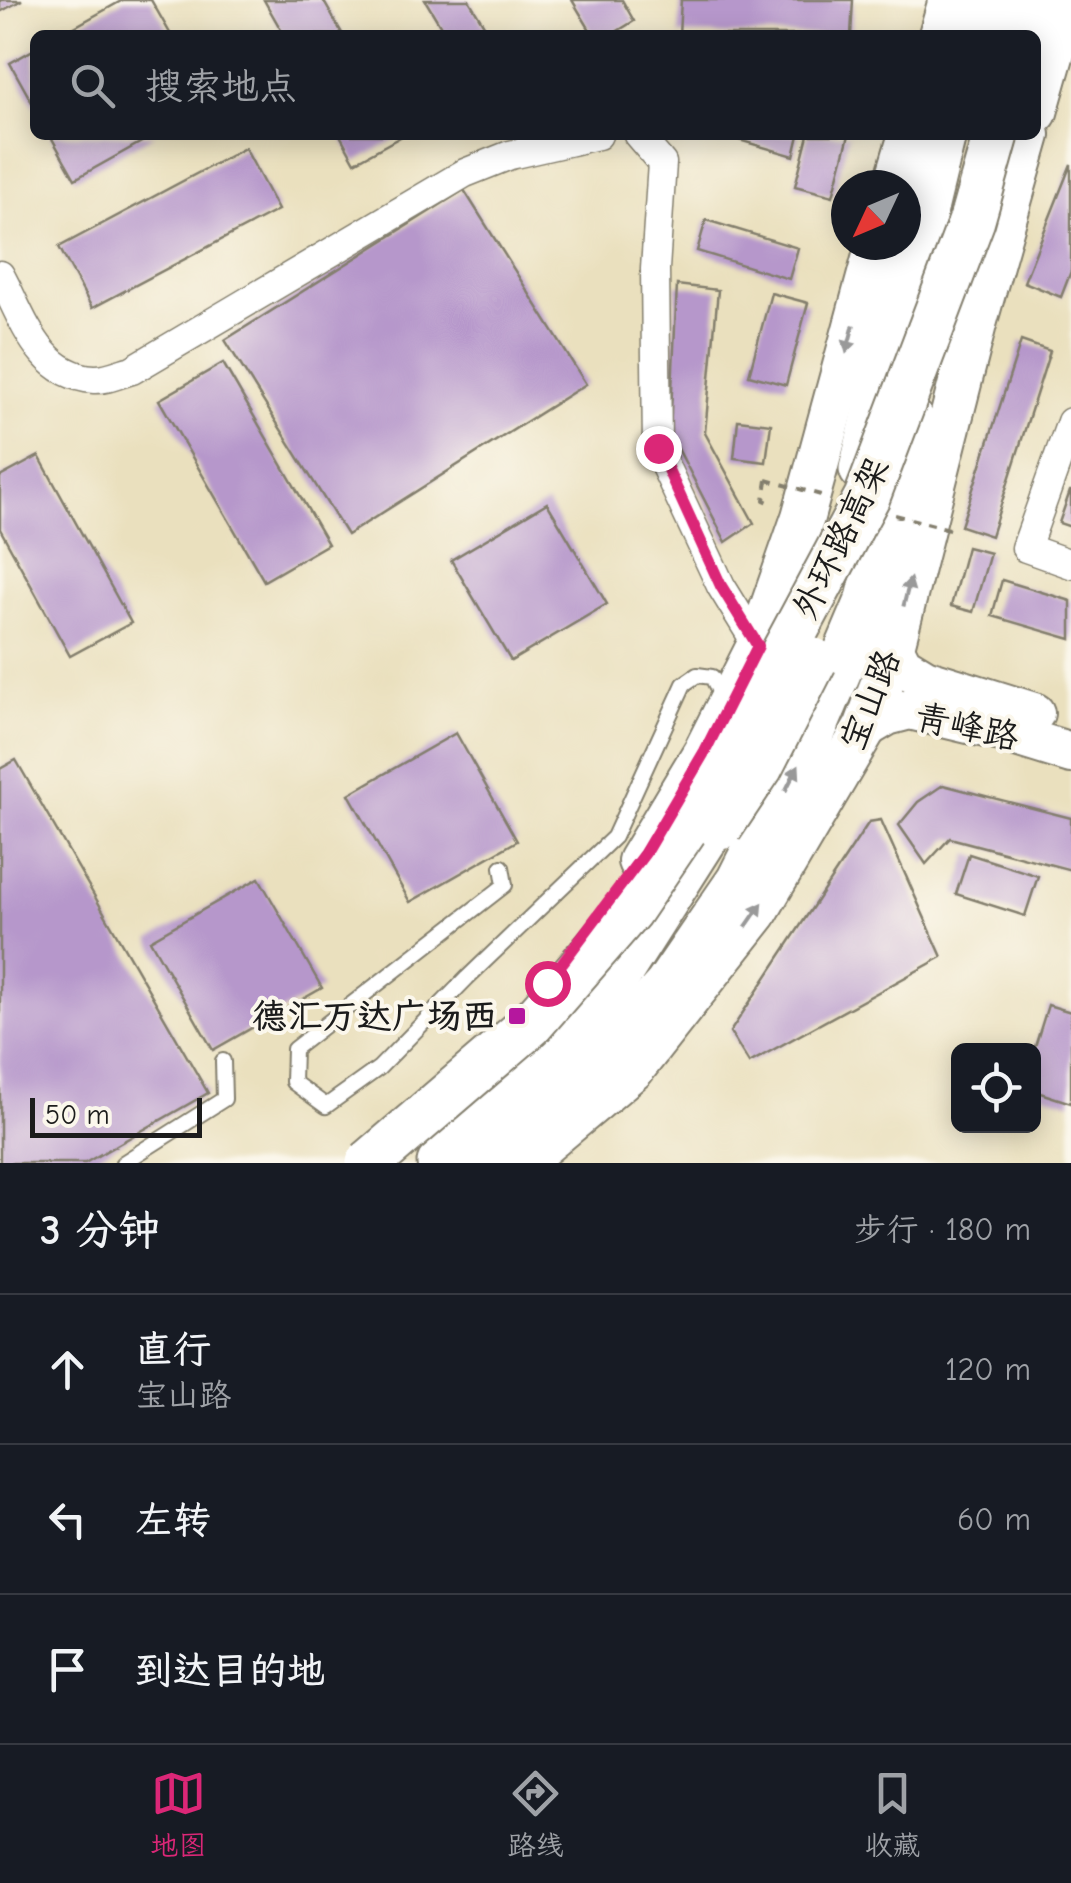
<!DOCTYPE html>
<html lang="zh">
<meta charset="utf-8">
<style>
:root{--surface:#171b24;--page:#20242c;--text:#f1f3f6;--muted:#9ea1a6;--line:#363941;--accent:#db2777}
body{margin:0;font-family:"Comic Neue","LXGW WenKai TC",sans-serif;background:var(--page);color:var(--text)}
.controls{position:absolute;right:30px;bottom:30px;display:grid;overflow:hidden;border-radius:15px;box-shadow:0 5px 25px #0003}
.controls button{width:90px;height:90px;display:grid;place-items:center;padding:0;border:0;border-bottom:2px solid var(--line);background:var(--surface);color:var(--text);font:50px sans-serif}
.compass{position:absolute;left:831px;top:170px;width:90px;height:90px;border-radius:50%;background:var(--surface);box-shadow:0 5px 25px #0003;rotate:226deg}
.scale{position:absolute;left:30px;bottom:25px;width:172px;box-sizing:border-box;padding-left:10px;border:5px solid #1c1c1c;border-top:0;font-size:28px;line-height:35px;white-space:nowrap;color:#1c1c1c;-webkit-text-stroke:8px #fbf7ec;paint-order:stroke}
.stop{position:absolute;width:30px;height:30px;margin:-22px;border:8px solid #db2777;border-radius:50%;background:#fff}
.stop.end{background:#db2777;border-color:#fff;box-shadow:0 2px 10px #0008}
.list{margin:0;padding:0;list-style:none}
h2{display:flex;justify-content:space-between;align-items:center;height:130px;margin:0;padding:0 40px;font-size:42px}
h2 small{font-size:32px;font-weight:400;color:var(--muted)}
.list li{display:grid;grid-template-columns:65px 1fr auto;gap:30px;align-items:center;box-sizing:border-box;height:150px;padding:0 40px;border-top:2px solid var(--line)}
.list b{display:block;font-size:38px;white-space:nowrap}
.list p{margin:0;font-size:32px;white-space:nowrap;color:var(--muted)}
.list em{font-size:32px;font-style:normal;color:var(--muted)}
.icon{flex:none;width:55px;height:55px;fill:none;stroke:currentColor;stroke-width:2;stroke-linecap:round;stroke-linejoin:round}
.map{position:relative;flex:none;width:1071px;height:1163px;overflow:hidden}
.search{position:absolute;background:var(--surface);box-shadow:0 5px 25px #0003;left:30px;right:30px;top:30px;height:110px;display:flex;align-items:center;gap:25px;box-sizing:border-box;padding:0 35px;border-radius:15px;color:var(--muted);font-size:38px}
.sheet{height:580px;background:var(--surface)}
nav{display:flex;justify-content:space-around;align-items:center;box-sizing:border-box;height:140px;border-top:2px solid var(--line);background:var(--surface);font-size:28px;color:var(--muted)}
nav a{display:grid;justify-items:center;gap:5px}
nav .on{color:var(--accent)}
.map>svg:first-child{display:block}
.building{fill:#b697cb}
.lines{fill:none;stroke-linecap:round;stroke-linejoin:round}
.service-casing{stroke:#837e6d;stroke-width:18}
.minor-casing{stroke:#837e6d;stroke-width:31}
.secondary-casing{stroke:#837e6d;stroke-width:44}
.primary-casing{stroke:#837e6d;stroke-width:46}
.trunk-casing{stroke:#837e6d;stroke-width:49}
.path{stroke:#837e6d;stroke-width:4;stroke-dasharray:8 8;stroke-linecap:butt}
.service{stroke:#fff;stroke-width:14}
.minor{stroke:#fff;stroke-width:28}
.secondary{stroke:#fff;stroke-width:40}
.primary{stroke:#fff;stroke-width:42}
.trunk{stroke:#fff;stroke-width:45}
.trunk-bridge-casing{stroke:#837e6d;stroke-width:49;stroke-linecap:butt}
.path-bridge{stroke:#837e6d;stroke-width:4;stroke-dasharray:8 8;stroke-linecap:butt}
.trunk-bridge{stroke:#fff;stroke-width:45}
.oneway{fill:#999}
.route{stroke:#db2777;stroke-width:12}
.poi-dot{fill:#b5179e;stroke:#fbf7ec;stroke-width:4}
.labels{text-anchor:middle;dominant-baseline:central;stroke-width:8;stroke-linejoin:round;paint-order:stroke}
.street-label{font-size:35px;fill:#1c1c1c;stroke:#fbf7ec}
.poi-label{font-size:35px;font-weight:bold;fill:#1c1c1c;stroke:#fbf7ec;text-anchor:end}
</style>
<div class="map">
<svg width="1071" height="1163" viewBox="0 0 1071 1163">
<rect width="100%" height="100%" fill="#fbf7ec"/>
<filter id="ink" filterUnits="userSpaceOnUse"><feTurbulence type="fractalNoise" baseFrequency=".01" numOctaves="2"/><feDisplacementMap in="SourceGraphic" scale="20" xChannelSelector="R" yChannelSelector="G"/><feConvolveMatrix kernelMatrix="1 2 1 2 8 2 1 2 1" color-interpolation-filters="sRGB"/></filter>
<filter id="wash" filterUnits="userSpaceOnUse"><feTurbulence type="fractalNoise" baseFrequency=".0048" numOctaves="4" result="noise"/><feDisplacementMap in="SourceGraphic" scale="40" xChannelSelector="R" yChannelSelector="G"/><feGaussianBlur stdDeviation="2.25" result="paint"/><feColorMatrix in="noise" values="0 0 0 0 0 0 0 0 0 0 0 0 0 0 0 0 0 1.4 0 .05"/><feComposite in="paint" operator="in"/></filter>
<g filter="url(#wash)">
<rect width="100%" height="100%" fill="#eae0be"/>
<g id="blocks">
<g class="building">
<polygon points="0,0 22,0 0,12"/>
<polygon points="123,0 151,0 171,35 60,35"/>
<polygon points="264,0 323,0 343,35 284,35"/>
<polygon points="425,0 469,0 490,35 446,35"/>
<polygon points="572,0 622,0 634,21 611,35 593,35"/>
<polygon points="681,0 853,0 851,35 679,35"/>
<polygon points="35,49 35,108 10,63"/>
<polygon points="50,135 154,135 75,179"/>
<polygon points="340,135 404,135 355,162"/>
<polygon points="722,135 799,135 794,156"/>
<polygon points="808,135 849,135 833,196 795,186"/>
<polygon points="245,148 278,210 92,308 59,247"/>
<polygon points="1071,164 1071,271 1061,297 1024,282"/>
<polygon points="464,190 586,384 347,535 225,340"/>
<polygon points="706,220 798,248 789,279 697,251"/>
<polygon points="677,285 718,290 705,433 754,523 726,542 670,433"/>
<polygon points="771,293 808,303 786,385 749,375"/>
<polygon points="1021,341 1050,351 991,536 961,526"/>
<polygon points="223,363 328,544 264,581 159,400"/>
<polygon points="738,420 771,424 766,462 734,458"/>
<polygon points="39,456 131,623 70,656 0,529 0,477"/>
<polygon points="1070,491 1071,491 1071,527 1059,523"/>
<polygon points="547,503 607,604 511,661 451,560"/>
<polygon points="967,547 990,553 973,612 951,606"/>
<polygon points="1002,580 1071,601 1071,639 992,616"/>
<polygon points="456,733 517,841 410,902 349,794"/>
<polygon points="16,760 208,1093 85,1163 0,1163 0,769"/>
<polygon points="943,785 1071,818 1071,870 950,838 926,864 899,825 918,802"/>
<polygon points="881,820 942,957 749,1063 730,1032 869,822"/>
<polygon points="969,854 1038,876 1025,916 956,894"/>
<polygon points="259,878 322,988 213,1050 150,940"/>
<polygon points="1048,1005 1071,1012 1071,1103 1034,1091 1034,1050"/>
</g>
</g>
</g>
<g filter="url(#ink)">
<use href="#blocks" fill-opacity="0" stroke="#837e6d" stroke-width="2.5"/>
<g class="lines">
<g class="service-casing">
<g id="service">
<polyline points="502,867 505,885 294,1049 293,1082 326,1106 379,1068 467,978 614,837 684,684 697,675 712,677 722,697"/>
<polyline points="123,1163 224,1099 223,1061"/>
</g>
</g>
<g class="minor-casing">
<g id="minor">
<polyline points="638,135 662,163 655,269 657,449 721,586 758,646"/>
<path d="M0 275C23 317 38 375 94 379 106 380 120 373 132 370L465 173 510 155 598 135"/>
<polyline points="1071,422 1026,548 1071,564"/>
</g>
</g>
<g class="secondary-casing">
<g id="secondary">
<polyline points="893,647 902,665 925,679 1034,713"/>
<polyline points="865,728 887,715 910,709 994,729 1071,753"/>
</g>
</g>
<g class="primary-casing">
<g id="primary">
<polyline points="940,35 950,0"/>
<polyline points="1036,112 1058,35"/>
<polyline points="895,185 910,135"/>
<polyline points="639,861 705,751 758,646 803,517 877,245"/>
<polyline points="533,1153 633,1069 756,913 865,728 887,670 975,324 1029,135"/>
</g>
</g>
<g class="trunk-casing">
<g id="trunk">
<polyline points="968,35 977,0"/>
<polyline points="1007,35 1016,0"/>
<polyline points="1036,69 1054,0"/>
<polyline points="862,469 943,135"/>
<polyline points="440,1163 528,1088 620,972 735,791"/>
<polyline points="489,1163 577,1086 667,986 739,881 803,755 869,599 912,421"/>
</g>
</g>
<polyline class="path" points="767,480 764,500 771,503"/>
<use href="#service" class="service"/>
<use href="#minor" class="minor"/>
<use href="#secondary" class="secondary"/>
<use href="#primary" class="primary"/>
<use href="#trunk" class="trunk"/>
<g class="trunk-bridge-casing">
<g id="trunk-bridge">
<polyline points="720,827 760,767 814,661"/>
<polyline points="369,1163 530,1025 629,911 707,796 867,497 972,220 996,135"/>
</g>
</g>
<g class="path-bridge">
<polyline points="767,480 828,497"/>
<polyline points="895,515 953,530"/>
</g>
<use href="#trunk-bridge" class="trunk-bridge"/>
</g>
<defs><path id="oneway-solid" d="M-6-.8H1V-3.2L6.5 0L1 3.2V.8H-6Z" transform="scale(2.5)"/></defs>
<g class="oneway">
<use href="#oneway-solid" transform="translate(850 339) rotate(105)"/>
<use href="#oneway-solid" transform="translate(907 592) rotate(-76)"/>
<use href="#oneway-solid" transform="translate(792 778) rotate(-63)"/>
<use href="#oneway-solid" transform="translate(754 915) rotate(-55)"/>
</g>
</g>
<g class="lines" filter="url(#ink)">
<polyline class="route" points="547,983 645,853 705,751 758,646 721,586 658,448"/>
</g>
<rect class="poi-dot" x="507" y="1006" width="20" height="20" rx="5"/>
<g class="labels">
<g class="street-label">
<text transform="translate(841 538) rotate(-64)">外环路高架</text>
<text transform="translate(870 700) rotate(-68)">宝山路</text>
<text transform="translate(967 727) rotate(12)">青峰路</text>
</g>
<g class="poi-label">
<text x="497" y="1016">德汇万达广场西</text>
</g>
</g>
</svg>
<div class="controls">
<button><svg class="icon" aria-label="locate" viewBox="0 0 24 24"><circle cx="12" cy="12" r="6"/><path d="M12 2v4M12 18v4M2 12h4M18 12h4"/></svg></button>
</div>
<svg class="compass" viewBox="-18 -18 36 36"><path d="M0-13l5 13h-10z" fill="#e53935"/><path d="M0 13l5-13h-10z" fill="#9ea1a6"/></svg>
<div class="scale">50 m</div>
<div class="stop" style="left:547px;top:983px"></div>
<div class="stop end" style="left:658px;top:448px"></div>
<div class="search"><svg class="icon" aria-label="search" viewBox="0 0 24 24"><circle cx="10" cy="10" r="6"/><path d="M15 15l6 6"/></svg>搜索地点</div>
</div>
<section class="sheet">
<h2>3 分钟<small>步行 · 180 m</small></h2>
<ul class="list">
<li><svg class="icon" aria-label="ahead" viewBox="0 0 24 24"><path d="M12 20V5M6 11l6-6 6 6"/></svg><div><b>直行</b><p>宝山路</p></div><em>120 m</em></li>
<li><svg class="icon" aria-label="left" viewBox="0 0 24 24"><path d="M17 20v-9H6M10 6l-5 5 5 5"/></svg><div><b>左转</b></div><em>60 m</em></li>
<li><svg class="icon" aria-label="arrive" viewBox="0 0 24 24"><path d="M6 21V4h12l-3 4 3 4H6"/></svg><div><b>到达目的地</b></div></li>
</ul>
</section>
<nav>
<a class="on"><svg class="icon" aria-label="map" viewBox="0 0 24 24"><path d="M3 6l6-2 6 2 6-2v14l-6 2-6-2-6 2zM9 4v14M15 6v14"/></svg>地图</a>
<a><svg class="icon" aria-label="directions" viewBox="0 0 24 24"><path d="M12 3l9 9-9 9-9-9zM9 14v-3h6M13 9l2 2-2 2"/></svg>路线</a>
<a><svg class="icon" aria-label="saved" viewBox="0 0 24 24"><path d="M7 4h10v16l-5-4-5 4z"/></svg>收藏</a>
</nav>
